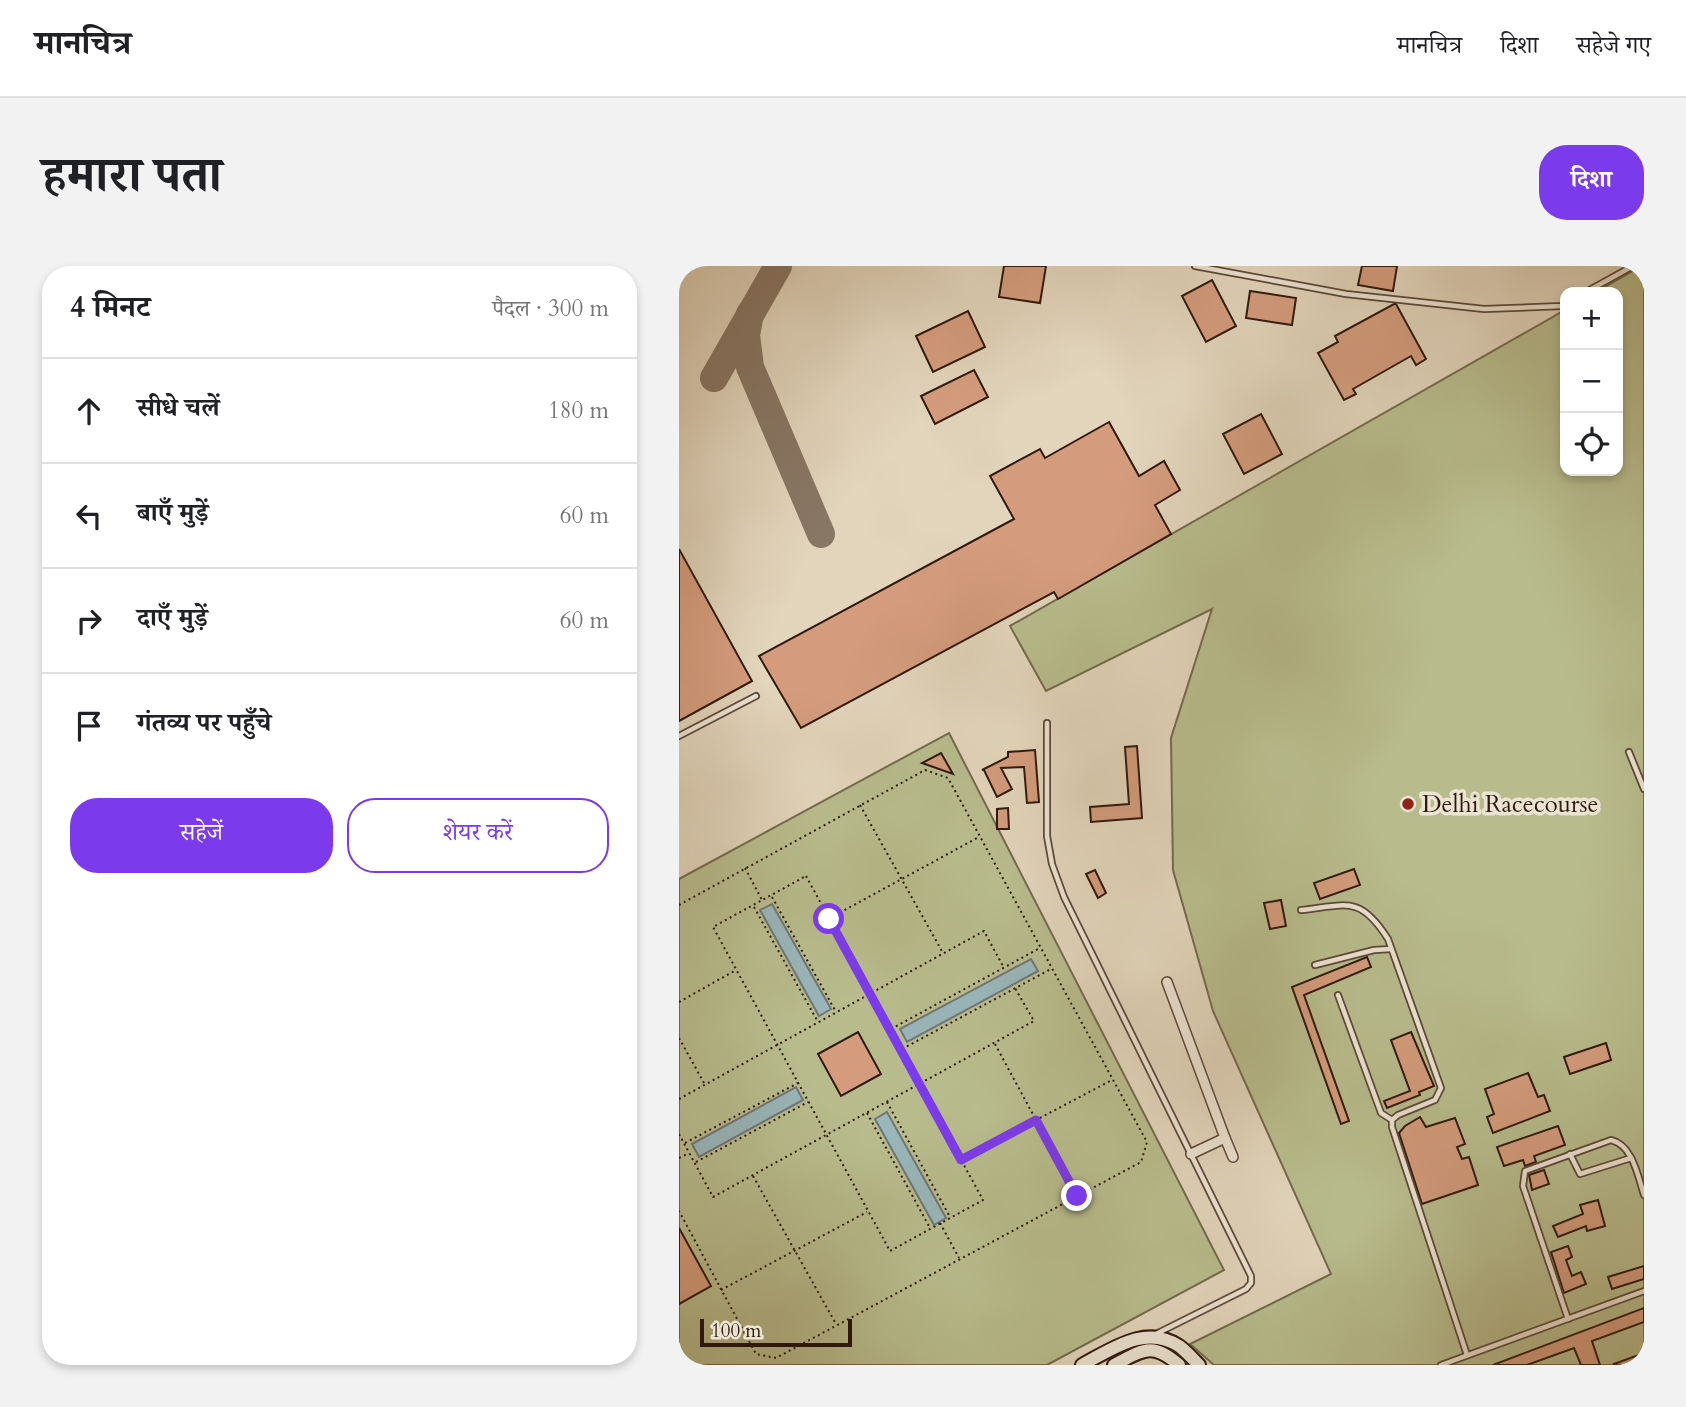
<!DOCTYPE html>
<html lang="hi">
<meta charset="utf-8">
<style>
:root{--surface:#fff;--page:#f2f2f2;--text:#202124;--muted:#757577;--line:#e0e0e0;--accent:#7c3aed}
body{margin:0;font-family:Cardo,"Noto Serif Devanagari",serif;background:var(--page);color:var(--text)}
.controls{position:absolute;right:21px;top:21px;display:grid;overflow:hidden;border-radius:14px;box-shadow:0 4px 10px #0003}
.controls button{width:63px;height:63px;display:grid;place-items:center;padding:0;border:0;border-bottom:2px solid var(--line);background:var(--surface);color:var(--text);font:35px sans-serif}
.scale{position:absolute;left:21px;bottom:18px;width:152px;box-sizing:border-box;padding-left:7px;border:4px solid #2f190e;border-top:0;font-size:19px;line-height:24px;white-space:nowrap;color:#2f190e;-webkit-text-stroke:5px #ece4d3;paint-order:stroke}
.stop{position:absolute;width:21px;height:21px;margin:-16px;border:5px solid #7c3aed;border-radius:50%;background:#fff}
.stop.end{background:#7c3aed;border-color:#fff;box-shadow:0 2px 7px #0008}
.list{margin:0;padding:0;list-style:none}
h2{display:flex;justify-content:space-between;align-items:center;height:91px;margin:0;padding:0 28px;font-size:30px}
h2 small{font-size:23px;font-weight:400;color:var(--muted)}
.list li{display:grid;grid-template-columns:46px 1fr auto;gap:21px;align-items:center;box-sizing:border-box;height:105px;padding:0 28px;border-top:2px solid var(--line)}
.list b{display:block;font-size:26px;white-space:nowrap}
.list em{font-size:23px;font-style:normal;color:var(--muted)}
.actions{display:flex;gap:14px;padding:21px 28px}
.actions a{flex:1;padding:16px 0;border:2px solid var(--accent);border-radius:28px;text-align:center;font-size:24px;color:var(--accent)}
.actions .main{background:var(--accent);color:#fff}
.icon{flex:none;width:38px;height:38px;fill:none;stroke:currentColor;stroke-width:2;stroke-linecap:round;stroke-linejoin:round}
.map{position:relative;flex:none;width:965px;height:1099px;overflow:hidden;border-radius:28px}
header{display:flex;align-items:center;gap:42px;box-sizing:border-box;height:98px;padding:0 35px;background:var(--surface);border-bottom:2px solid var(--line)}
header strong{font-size:33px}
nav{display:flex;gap:38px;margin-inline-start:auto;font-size:24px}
.intro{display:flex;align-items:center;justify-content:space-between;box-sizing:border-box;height:168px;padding:0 42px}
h1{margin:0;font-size:49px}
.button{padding:18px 32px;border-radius:28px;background:var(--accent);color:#fff;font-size:24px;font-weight:700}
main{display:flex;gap:42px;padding:0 42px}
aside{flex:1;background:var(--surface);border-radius:28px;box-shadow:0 4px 10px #0003}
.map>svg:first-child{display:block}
.green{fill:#b8bc8d;stroke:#746a4e;stroke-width:2}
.water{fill:#99b6bb;stroke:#6f7776;stroke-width:2}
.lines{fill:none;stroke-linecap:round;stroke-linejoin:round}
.taxiway{stroke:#887765;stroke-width:28}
.building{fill:#d49c7d;stroke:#2f190e;stroke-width:2}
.lane-casing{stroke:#5c483a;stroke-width:8}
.street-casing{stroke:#5c483a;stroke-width:12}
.secondary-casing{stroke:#2f190e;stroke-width:16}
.path{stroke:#2f190e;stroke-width:2;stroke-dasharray:2 3.5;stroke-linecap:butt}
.lane{stroke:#ece4d3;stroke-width:4.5}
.street{stroke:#ece4d3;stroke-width:9}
.secondary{stroke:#ece4d3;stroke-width:12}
.route{stroke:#7c3aed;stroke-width:9}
.poi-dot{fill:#8f2418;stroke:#ece4d3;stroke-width:2.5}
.labels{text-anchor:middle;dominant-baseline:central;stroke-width:7;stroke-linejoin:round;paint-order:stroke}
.poi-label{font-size:24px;fill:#2f190e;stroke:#ece4d3;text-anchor:start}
</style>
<header>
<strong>मानचित्र</strong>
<nav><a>मानचित्र</a><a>दिशा</a><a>सहेजे गए</a></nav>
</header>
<div class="intro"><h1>हमारा पता</h1><a class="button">दिशा</a></div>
<main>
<aside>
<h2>4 मिनट<small>पैदल · 300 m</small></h2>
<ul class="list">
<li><svg class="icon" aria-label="ahead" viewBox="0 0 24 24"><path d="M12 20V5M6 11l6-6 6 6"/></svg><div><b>सीधे चलें</b></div><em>180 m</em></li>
<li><svg class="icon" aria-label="left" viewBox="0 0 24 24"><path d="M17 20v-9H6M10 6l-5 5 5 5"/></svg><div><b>बाएँ मुड़ें</b></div><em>60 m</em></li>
<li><svg class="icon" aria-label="right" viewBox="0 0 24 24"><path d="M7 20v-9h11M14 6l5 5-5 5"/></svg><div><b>दाएँ मुड़ें</b></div><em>60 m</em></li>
<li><svg class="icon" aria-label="arrive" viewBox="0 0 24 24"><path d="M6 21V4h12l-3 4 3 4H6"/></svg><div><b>गंतव्य पर पहुँचे</b></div></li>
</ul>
<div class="actions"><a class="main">सहेजें</a><a>शेयर करें</a></div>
</aside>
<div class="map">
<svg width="965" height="1099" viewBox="0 0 965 1099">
<rect width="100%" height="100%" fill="#e2d5bc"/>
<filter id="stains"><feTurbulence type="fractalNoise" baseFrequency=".00286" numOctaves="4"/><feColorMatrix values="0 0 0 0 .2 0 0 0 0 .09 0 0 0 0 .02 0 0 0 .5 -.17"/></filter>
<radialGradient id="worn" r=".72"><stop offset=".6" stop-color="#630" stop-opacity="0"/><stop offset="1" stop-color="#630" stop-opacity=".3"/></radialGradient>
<g class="green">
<polygon points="954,5 965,7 965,1099 535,1099 511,1078 652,1008 534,745 494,604 492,472 533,343 367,425 331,360 886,44 886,205 939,205 939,26 917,26"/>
<polygon points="270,467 545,1004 368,1099 0,1099 0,613"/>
</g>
<g class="water">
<polygon points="93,638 152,743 140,750 81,644"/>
<polygon points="352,693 359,705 228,776 221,763"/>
<polygon points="117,821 124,834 20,891 13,878"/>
<polygon points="208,846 267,952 255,959 196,853"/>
</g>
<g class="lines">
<g class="taxiway">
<polyline points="71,48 67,69 71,101 142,268"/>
<polyline points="35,112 99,0"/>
</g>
</g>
<g class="building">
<polygon points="325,0 367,0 361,37 320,31"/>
<polygon points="683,0 718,0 714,25 679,19"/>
<polygon points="533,14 557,60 527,76 503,30"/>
<polygon points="571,25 617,32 613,59 567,52"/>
<polygon points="715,38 717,38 747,93 737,99 732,90 674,123 677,128 665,134 639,87 659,76 656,70"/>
<polygon points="289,45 306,81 254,106 237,70"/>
<polygon points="295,104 309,131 256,158 242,130"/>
<polygon points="582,148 603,188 565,208 544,168"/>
<polygon points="430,156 460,210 485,195 501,224 476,239 492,268 379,333 375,326 122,462 80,390 335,253 311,210 361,183 366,192"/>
<polygon points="0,283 73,415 0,455"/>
<polygon points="458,480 463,552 412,556 411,541 450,538 446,481"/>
<polygon points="356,484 360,536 348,537 345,501 322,502 333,523 318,531 305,504 303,504 329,491 329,486"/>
<polygon points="262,487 274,508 243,497"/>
<polygon points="329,542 330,563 318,563 318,543"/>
<polygon points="675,603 681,619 641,633 635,617"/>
<polygon points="416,604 427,627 419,632 407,608"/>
<polygon points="602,634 607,660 591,663 585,637"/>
<polygon points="688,691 692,701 625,729 670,855 662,858 613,721"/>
<polygon points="179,766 202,808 162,830 139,788"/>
<polygon points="732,766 755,820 740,826 741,829 708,842 705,835 731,825 712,774"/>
<polygon points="927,777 932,794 891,808 885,791"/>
<polygon points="849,807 859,831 865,829 871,845 814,867 808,851 815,848 806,823"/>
<polygon points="741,851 747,861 776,852 786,878 778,881 783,893 790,891 799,919 743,938 720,867 726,860"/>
<polygon points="879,860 886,879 855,890 857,896 846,900 844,894 825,900 818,881"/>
<polygon points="865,904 870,918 853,924 850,909"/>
<polygon points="919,934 926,960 908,965 907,960 879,971 874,960 904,948 901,939"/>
<polygon points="0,962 32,1020 0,1038"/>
<polygon points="889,980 893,991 887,994 893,1010 902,1006 907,1018 885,1027 872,986"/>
<polygon points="965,1000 965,1013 933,1023 929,1011"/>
<polygon points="965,1042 965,1056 913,1075 921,1099 902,1099 895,1082 848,1099 814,1099"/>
<polygon points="965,1087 965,1099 936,1099 935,1098"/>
</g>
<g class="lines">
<g class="lane-casing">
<g id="lane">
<polyline points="516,0 667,28 805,43 883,40 886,38"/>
<polyline points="907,26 954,0"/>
<polyline points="368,457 368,570 373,598 385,631 572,1010 572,1017 567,1023 477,1068"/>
<polyline points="0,470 77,430"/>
<polyline points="950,486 965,523"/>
<path d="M622 644C668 639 681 629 709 673L762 822 756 834 719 849 713 854V861L788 1089"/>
<polyline points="636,699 695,684 712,683"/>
<polyline points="659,729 702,847 713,854"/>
<polyline points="891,888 901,908 952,892"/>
<path d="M889 1053 844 920 846 905 932 874C954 879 959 911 965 929"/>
<polyline points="762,1099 965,1025"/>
</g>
</g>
<g class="street-casing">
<g id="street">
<polyline points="488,716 546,872 512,888"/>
<polyline points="546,872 554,891"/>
</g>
</g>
<g class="secondary-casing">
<g id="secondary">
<path d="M403 1099C433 1083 467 1058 500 1080 507 1085 514 1093 520 1099"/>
<path d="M435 1099C464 1084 473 1075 500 1099"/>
</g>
</g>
<g class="path">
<polyline points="181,539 264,687"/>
<polyline points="66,602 83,634"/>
<polygon points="127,610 304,934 211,985 34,661"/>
<polyline points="93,631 157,746"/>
<polyline points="0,639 246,504 269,512 468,876 462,896 97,1092 77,1088 0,945"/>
<polyline points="75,641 139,756"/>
<polyline points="151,652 300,571"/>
<polyline points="0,736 57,704"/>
<polyline points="212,763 361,682"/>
<polyline points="0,772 25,817"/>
<polyline points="316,778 398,930"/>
<polyline points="223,783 372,703"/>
<polyline points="0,833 305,665 325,702"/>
<polyline points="208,836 271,951"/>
<polyline points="188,847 251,962"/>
<polyline points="0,868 34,931 355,755 336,722"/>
<polyline points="6,877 119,817"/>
<polyline points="0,892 8,888"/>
<polyline points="283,893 433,814"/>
<polyline points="17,896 129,836"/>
<polyline points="74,910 157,1058"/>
<polyline points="261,957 280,992"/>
<polyline points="42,1024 188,946"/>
</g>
<use href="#lane" class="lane"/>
<use href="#street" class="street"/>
<use href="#secondary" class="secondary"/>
</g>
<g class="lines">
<polyline class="route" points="150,653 282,894 357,854 398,930"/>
</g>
<circle class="poi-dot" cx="729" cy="538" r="7"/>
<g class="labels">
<g class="poi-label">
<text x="743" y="538">Delhi Racecourse</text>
</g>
</g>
<rect width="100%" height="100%" filter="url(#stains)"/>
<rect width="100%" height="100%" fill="url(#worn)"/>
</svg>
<div class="controls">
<button>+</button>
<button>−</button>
<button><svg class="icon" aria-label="locate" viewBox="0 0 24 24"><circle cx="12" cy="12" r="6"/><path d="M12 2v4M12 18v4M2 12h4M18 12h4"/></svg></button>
</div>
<div class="scale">100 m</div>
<div class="stop" style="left:150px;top:653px"></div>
<div class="stop end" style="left:398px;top:930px"></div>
</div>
</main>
